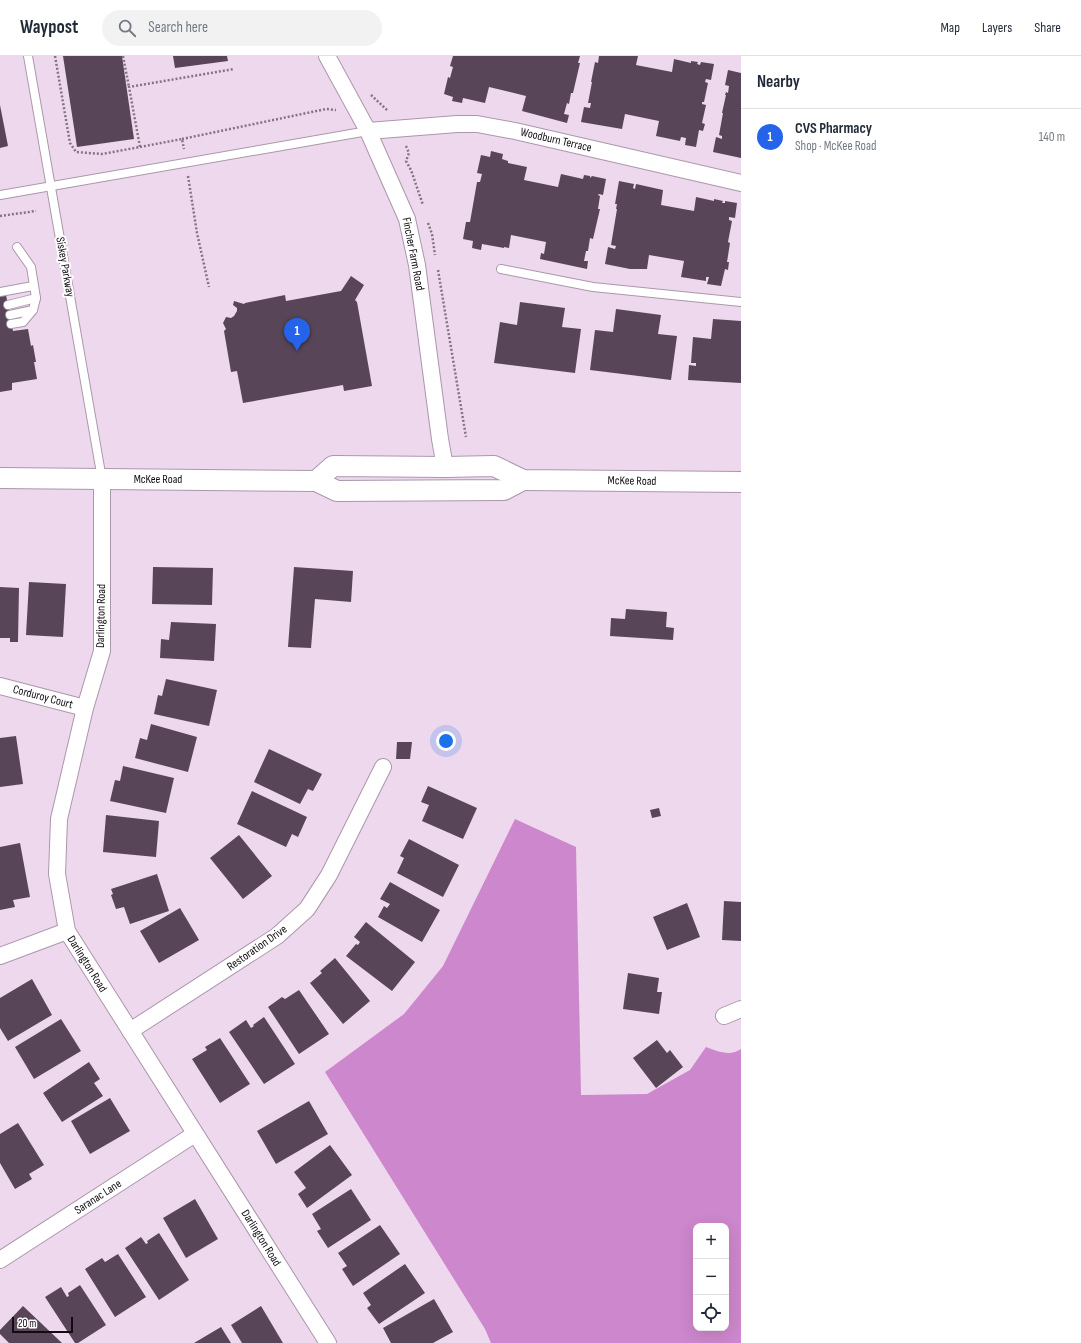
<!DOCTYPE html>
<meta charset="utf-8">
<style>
:root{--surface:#fff;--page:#f2f2f3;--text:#1f2937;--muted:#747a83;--line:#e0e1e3;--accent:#2563eb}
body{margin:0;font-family:"Sofia Sans Condensed",sans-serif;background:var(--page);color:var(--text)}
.controls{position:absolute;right:12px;bottom:12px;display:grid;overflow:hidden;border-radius:8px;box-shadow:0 4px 16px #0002}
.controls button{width:36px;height:36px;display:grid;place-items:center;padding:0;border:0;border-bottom:1px solid var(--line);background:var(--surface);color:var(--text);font:20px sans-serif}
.scale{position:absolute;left:12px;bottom:10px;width:61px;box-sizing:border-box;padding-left:4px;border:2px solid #120b12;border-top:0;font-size:11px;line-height:14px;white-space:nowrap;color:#120b12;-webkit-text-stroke:3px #fff;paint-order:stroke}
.you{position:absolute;left:446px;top:685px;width:14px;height:14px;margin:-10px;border:3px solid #fff;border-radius:50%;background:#1a73e8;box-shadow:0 0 0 6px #1a73e833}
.badge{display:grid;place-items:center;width:26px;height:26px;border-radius:50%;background:var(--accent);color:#fff;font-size:13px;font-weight:700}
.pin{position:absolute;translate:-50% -33px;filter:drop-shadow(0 1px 2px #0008)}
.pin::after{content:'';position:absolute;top:21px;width:14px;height:12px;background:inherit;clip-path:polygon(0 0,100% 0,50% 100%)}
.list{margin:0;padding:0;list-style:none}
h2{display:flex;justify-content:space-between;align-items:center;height:52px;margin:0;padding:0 16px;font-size:17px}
h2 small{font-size:13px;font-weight:400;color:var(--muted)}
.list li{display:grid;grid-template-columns:26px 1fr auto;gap:12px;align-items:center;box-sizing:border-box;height:56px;padding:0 16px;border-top:1px solid var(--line)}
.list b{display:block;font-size:15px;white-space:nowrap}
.list p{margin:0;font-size:13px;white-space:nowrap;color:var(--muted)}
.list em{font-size:13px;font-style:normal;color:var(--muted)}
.icon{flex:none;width:22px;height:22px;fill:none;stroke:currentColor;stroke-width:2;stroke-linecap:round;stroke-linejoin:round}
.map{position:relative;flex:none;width:741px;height:1287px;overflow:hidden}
header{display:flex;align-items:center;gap:24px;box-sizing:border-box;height:56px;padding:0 20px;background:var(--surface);border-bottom:1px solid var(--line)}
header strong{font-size:19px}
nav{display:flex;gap:22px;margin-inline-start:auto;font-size:14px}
.search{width:280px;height:36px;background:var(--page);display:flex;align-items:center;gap:10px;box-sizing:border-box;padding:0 14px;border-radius:22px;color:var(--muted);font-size:15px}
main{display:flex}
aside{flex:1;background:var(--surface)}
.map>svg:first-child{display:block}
.forest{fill:#cd87cc;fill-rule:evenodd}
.building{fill:#584658}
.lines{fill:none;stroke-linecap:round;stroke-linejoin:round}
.service-casing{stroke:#ab97ab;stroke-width:10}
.minor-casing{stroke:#ab97ab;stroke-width:18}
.tertiary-casing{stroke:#ab97ab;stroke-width:22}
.path{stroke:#837482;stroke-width:2.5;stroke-dasharray:2 2;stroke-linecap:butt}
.service{stroke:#fff;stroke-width:8}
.minor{stroke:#fff;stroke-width:16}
.tertiary{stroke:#fff;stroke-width:20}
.labels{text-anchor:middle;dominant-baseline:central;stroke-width:4;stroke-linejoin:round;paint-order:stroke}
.street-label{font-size:12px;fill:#120b12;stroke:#fff}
</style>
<header>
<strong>Waypost</strong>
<div class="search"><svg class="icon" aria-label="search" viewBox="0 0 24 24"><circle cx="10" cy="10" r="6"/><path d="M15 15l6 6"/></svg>Search here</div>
<nav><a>Map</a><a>Layers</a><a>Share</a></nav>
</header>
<main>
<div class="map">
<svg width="741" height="1287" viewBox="0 0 741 1287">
<rect width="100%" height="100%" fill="#eed8ed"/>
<path class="forest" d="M515 763 576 791 581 1039 647 1038 690 1014 706 991C717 995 730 1001 741 993V1287H491L485 1273 325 1016 404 958 443 910ZM696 1170H726V1272H696Z"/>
<g class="building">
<polygon points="63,0 122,0 134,83 77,91"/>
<polygon points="173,0 227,0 228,5 175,12"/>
<polygon points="453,0 580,0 578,7 580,7 573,37 571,37 569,48 567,47 564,58 569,59 567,67 522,55 526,40 489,31 485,47 463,42 462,47 452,45 453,41 444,38 448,21 450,22 453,11 450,10"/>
<polygon points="599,0 638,0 636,9 672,16 674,3 691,7 691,5 698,6 697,8 700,9 701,6 714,8 711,24 706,23 705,26 708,27 704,46 702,46 702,48 706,49 702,67 705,68 703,75 699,74 696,91 685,89 686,82 681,81 680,85 656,80 659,65 625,58 622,73 581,66 584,51 590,52 591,47 588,47 592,26 591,26 595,6 598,7"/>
<polygon points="728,14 741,17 741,102 713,96 716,81 722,83 722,80 719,79 723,57 722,57 726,39 725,39 726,36 728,37 729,30 725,29"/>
<polygon points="0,49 8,90 0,92"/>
<polygon points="491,95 503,98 502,103 508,105 508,107 527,111 524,124 558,131 561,118 583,123 584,119 590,120 590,122 592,120 606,123 603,139 599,138 598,139 600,140 598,153 600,153 593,183 590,182 588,195 586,195 584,205 588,205 587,213 540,203 541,197 544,198 546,186 511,179 509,192 504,191 504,192 482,188 481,194 472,192 473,185 463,183 466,166 470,166 477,126 480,126 482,118 477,117 481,99 490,101"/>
<polygon points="619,125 634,128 633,132 635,133 636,128 663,134 661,149 694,155 696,141 714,145 714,143 723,145 722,147 725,147 725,145 737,147 735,162 729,161 729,164 732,165 728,186 730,187 727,206 729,206 728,214 725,213 721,230 707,228 709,221 706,221 706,225 681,221 684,205 649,199 647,213 630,213 605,208 608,191 615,193 616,190 611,189 617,153 616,153 617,148 615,148"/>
<polygon points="351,220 364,229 355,244 357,246 372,330 344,335 343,329 243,347 237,315 231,316 224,275 226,273 223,267 226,261 231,262 234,260 237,255 237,252 233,249 234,245 244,248 245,247 285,239 286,245 341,235"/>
<polygon points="6,239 13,275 28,273 31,290 33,289 36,306 34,306 37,323 12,327 12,334 0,336 0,240"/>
<polygon points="520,246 565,252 562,271 581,273 575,317 494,307 500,266 517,269"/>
<polygon points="616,253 661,259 658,278 677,280 671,324 590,314 595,274 613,276"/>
<polygon points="713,263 741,265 741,327 688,324 689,309 696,310 696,307 691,307 693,281 711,283"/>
<polygon points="153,511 213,512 212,549 152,548"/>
<polygon points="294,511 353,515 351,546 315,543 311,592 288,591"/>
<polygon points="29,526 66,528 63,581 26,579"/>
<polygon points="0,531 19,532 18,586 10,586 10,582 0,582"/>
<polygon points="626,553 667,556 666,571 674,572 673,584 610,580 611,562 625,563"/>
<polygon points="171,566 216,568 214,605 160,602 161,583 169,584"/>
<polygon points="166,623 217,634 209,670 154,658 158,639 162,640"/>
<polygon points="151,668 197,681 188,716 135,702 140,682 147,684"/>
<polygon points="16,680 23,728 0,731 0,682"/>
<polygon points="397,686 412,686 410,703 396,703"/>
<polygon points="269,693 322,718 313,735 308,733 300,748 254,726"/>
<polygon points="123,710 174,722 166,757 110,745 115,724 120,725"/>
<polygon points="428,730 477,752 463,783 422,765 429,749 421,746"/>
<polygon points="252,735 307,761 298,781 292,778 286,791 237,768"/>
<polygon points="659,752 661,760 652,762 650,754"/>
<polygon points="106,759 159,765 156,801 103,796"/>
<polygon points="239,779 272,820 243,843 210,802"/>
<polygon points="409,783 459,809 443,841 397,817 404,802 400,800"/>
<polygon points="20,787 30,841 13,844 15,851 0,854 0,791"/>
<polygon points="157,818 169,855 130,868 124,851 116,853 111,839 113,838 111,833"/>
<polygon points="390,826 440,854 422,886 378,861 384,850 387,852 390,848 380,843"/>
<polygon points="724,845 741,846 741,885 722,884"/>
<polygon points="687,847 700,881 667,894 653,861"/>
<polygon points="180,852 199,884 159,907 140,875"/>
<polygon points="366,866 415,906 392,935 346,900 356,888 358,889 360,886 354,881"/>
<polygon points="335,902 370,945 343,968 310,927 322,917 320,915"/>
<polygon points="628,917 659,922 657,936 662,936 659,958 623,953"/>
<polygon points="32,923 52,959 8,985 0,972 0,942"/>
<polygon points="299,934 329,978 299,998 268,951 282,941 285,943"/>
<polygon points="264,961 295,1008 264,1028 229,976 246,964 251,972 254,970 253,969"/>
<polygon points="61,963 81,995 34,1023 15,991"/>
<polygon points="220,982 250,1028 220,1047 192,1003 207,994 205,991"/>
<polygon points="657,984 667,997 670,994 683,1011 656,1032 633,1002"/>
<polygon points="89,1006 100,1023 94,1027 103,1040 62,1066 43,1037"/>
<polygon points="110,1042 130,1075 90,1098 71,1065"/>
<polygon points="309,1045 328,1078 276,1108 257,1075"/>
<polygon points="18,1067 44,1109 29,1118 32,1123 15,1133 0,1107 0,1078"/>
<polygon points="330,1089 352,1119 307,1152 298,1138 306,1132 294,1116"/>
<polygon points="351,1133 371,1164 328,1192 317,1175 321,1173 312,1158"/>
<polygon points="195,1143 218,1183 186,1202 163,1162"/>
<polygon points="380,1169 400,1198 353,1230 342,1213 347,1210 338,1197"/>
<polygon points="159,1177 189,1224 159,1244 125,1192 141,1181 146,1188 148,1187 147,1185"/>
<polygon points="118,1198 146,1241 115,1261 85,1213 102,1202 105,1206"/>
<polygon points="405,1208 425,1237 379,1268 367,1252 371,1249 363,1237"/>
<polygon points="80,1229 106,1269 78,1287 75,1287 45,1241 61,1231 67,1241 69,1240 68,1237"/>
<polygon points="434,1243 453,1276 433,1287 391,1287 383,1272"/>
<polygon points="23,1250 62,1287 9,1287 0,1278 0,1274"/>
<polygon points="261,1250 283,1287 242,1287 231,1269"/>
<polygon points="221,1271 231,1287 194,1287"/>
</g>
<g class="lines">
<g class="service-casing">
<g id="service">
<polyline points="28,0 102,423"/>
<polyline points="0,139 368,75"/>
<polyline points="501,213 593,231 741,246"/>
<polyline points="0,236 33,230"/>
<polyline points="8,249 36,242 31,211 17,191"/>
<polyline points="10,259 33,254 36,242"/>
<polyline points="11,268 23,266 33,254"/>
</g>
</g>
<g class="minor-casing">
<g id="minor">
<polyline points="327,0 368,75 407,163 417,209 440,383 445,411"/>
<polyline points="368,75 457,68 477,68 515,75 741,127"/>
<polyline points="102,423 102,595 85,652 59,763 57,818 67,875 328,1287"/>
<polyline points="0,630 85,652"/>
<polyline points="0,900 67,875"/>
<polyline points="724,960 741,953"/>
<polyline points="130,975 277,880 307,853 329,819 383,711"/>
<polyline points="0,1204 195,1078"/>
</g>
</g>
<g class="tertiary-casing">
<g id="tertiary">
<polyline points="0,422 316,425 337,435 504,434 523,424"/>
<polyline points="316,425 333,410 445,411 494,410 523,424 741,426"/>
</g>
</g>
<g class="path">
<polyline points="55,0 70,87 76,96 102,98 140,91 129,31 234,13"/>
<polyline points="123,0 129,31"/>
<polyline points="371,39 387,54"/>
<polyline points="182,83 326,53 336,54"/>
<polyline points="406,90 409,97 406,105 411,114 423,149"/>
<polyline points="140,91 182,83 184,93"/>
<polyline points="188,120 197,177 209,231"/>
<polyline points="0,160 36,155"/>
<polyline points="428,167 432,178 435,199"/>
<polyline points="438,214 466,381"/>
</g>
<use href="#service" class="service"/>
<use href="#minor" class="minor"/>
<use href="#tertiary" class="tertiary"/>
</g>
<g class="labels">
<g class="street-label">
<text transform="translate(556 84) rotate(13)">Woodburn Terrace</text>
<text transform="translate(413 198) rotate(79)">Fincher Farm Road</text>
<text transform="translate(65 211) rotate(80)">Siskey Parkway</text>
<text x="158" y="423">McKee Road</text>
<text transform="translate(632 425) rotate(1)">McKee Road</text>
<text transform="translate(101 560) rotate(-89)">Darlington Road</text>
<text transform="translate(43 641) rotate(15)">Corduroy Court</text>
<text transform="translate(257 892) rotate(-35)">Restoration Drive</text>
<text transform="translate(87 908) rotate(58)">Darlington Road</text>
<text transform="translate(98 1141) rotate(-33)">Saranac Lane</text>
<text transform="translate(261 1182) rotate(58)">Darlington Road</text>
</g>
</g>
</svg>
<div class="controls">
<button>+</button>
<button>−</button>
<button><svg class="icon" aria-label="locate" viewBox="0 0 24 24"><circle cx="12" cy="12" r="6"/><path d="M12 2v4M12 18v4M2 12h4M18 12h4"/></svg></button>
</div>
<div class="scale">20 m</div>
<div class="you"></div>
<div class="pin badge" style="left:297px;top:295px">1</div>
</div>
<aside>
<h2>Nearby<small></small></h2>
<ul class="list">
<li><span class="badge">1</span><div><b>CVS Pharmacy</b><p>Shop · McKee Road</p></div><em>140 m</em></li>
</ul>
</aside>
</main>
